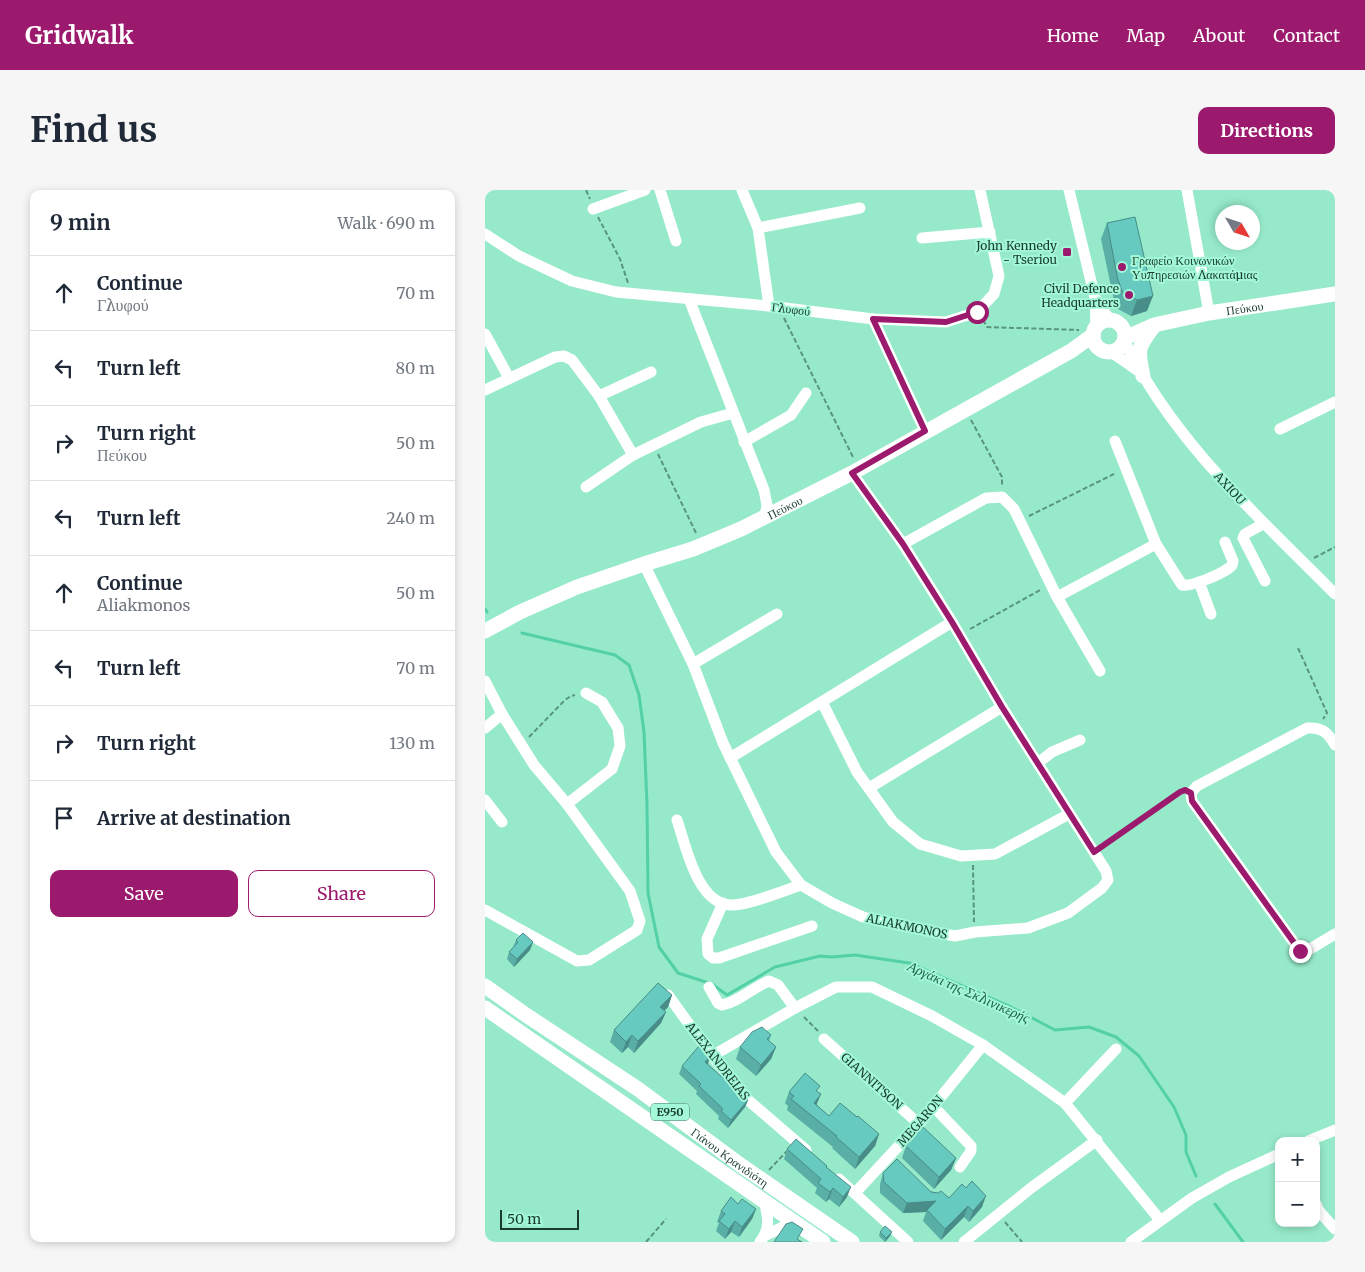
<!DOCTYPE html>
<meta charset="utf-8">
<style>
:root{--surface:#fff;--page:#f6f6f7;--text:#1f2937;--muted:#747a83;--line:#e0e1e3;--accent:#9c1a6d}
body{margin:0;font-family:Merriweather,serif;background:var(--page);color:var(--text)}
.controls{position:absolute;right:15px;bottom:15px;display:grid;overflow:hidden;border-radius:10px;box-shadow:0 2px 8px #0003}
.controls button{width:45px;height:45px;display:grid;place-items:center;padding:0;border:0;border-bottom:1px solid var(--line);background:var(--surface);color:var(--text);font:25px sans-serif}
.compass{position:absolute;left:730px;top:15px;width:45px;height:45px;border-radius:50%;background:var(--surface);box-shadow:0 2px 8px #0003;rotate:129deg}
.scale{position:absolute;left:15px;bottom:12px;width:79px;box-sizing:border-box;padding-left:5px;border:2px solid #193c30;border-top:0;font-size:14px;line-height:18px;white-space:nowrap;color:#193c30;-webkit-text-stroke:4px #a3f8d7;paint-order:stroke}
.stop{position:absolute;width:15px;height:15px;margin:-11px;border:4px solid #9c1a6d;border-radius:50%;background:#fff}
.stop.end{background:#9c1a6d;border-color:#fff;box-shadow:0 1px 5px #0008}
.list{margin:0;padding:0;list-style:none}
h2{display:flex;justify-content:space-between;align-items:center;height:65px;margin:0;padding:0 20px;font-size:21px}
h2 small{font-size:16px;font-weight:400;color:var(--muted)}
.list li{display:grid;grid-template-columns:32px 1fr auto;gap:15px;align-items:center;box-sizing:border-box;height:75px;padding:0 20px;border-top:1px solid var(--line)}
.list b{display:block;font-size:19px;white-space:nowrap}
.list p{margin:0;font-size:16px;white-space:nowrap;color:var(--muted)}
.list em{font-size:16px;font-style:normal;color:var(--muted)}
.actions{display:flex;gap:10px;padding:15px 20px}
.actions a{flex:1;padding:11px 0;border:1px solid var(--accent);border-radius:10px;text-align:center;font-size:18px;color:var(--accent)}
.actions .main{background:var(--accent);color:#fff}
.icon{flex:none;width:28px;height:28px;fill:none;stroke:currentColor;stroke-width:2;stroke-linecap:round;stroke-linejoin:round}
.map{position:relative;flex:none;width:850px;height:1052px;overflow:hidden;border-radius:10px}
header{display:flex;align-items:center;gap:30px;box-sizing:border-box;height:70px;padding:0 25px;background:var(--accent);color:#fff}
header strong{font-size:24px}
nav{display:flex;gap:28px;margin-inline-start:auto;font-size:18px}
.intro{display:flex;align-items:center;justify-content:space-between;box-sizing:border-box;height:120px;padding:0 30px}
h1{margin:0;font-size:35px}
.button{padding:12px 22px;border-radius:10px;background:var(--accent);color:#fff;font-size:18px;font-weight:700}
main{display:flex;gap:30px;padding:0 30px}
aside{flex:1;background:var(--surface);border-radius:10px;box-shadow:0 2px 8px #0003}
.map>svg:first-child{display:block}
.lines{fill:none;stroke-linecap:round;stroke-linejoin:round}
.stream{stroke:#54d0a7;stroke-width:3}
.path{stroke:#59957e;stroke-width:2;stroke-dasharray:5 2.5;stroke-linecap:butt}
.minor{stroke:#fff;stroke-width:11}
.major{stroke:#fff;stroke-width:15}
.wall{fill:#59aea6}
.shaded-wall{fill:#488d87}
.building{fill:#67cac1;stroke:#488d87}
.route{stroke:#9c1a6d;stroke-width:6}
.poi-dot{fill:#9c1a6d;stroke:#a3f8d7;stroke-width:2}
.labels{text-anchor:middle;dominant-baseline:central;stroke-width:4;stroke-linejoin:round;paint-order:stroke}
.shield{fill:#a3f8d7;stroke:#427462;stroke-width:1}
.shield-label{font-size:11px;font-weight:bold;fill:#193c30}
.poi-label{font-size:12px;fill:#193c30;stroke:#a3f8d7;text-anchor:end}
.street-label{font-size:12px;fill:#193c30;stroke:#a3f8d7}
.water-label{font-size:14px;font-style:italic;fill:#20614c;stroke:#a3f8d7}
</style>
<header>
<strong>Gridwalk</strong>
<nav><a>Home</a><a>Map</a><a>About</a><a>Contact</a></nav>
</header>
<div class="intro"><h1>Find us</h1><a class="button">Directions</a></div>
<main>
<aside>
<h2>9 min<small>Walk · 690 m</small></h2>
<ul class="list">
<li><svg class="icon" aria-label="ahead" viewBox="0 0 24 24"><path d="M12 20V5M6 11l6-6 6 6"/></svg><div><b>Continue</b><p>Γλυφού</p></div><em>70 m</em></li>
<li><svg class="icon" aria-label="left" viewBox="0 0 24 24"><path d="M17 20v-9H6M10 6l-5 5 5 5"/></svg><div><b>Turn left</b></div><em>80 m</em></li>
<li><svg class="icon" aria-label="right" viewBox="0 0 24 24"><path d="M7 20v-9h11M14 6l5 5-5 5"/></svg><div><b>Turn right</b><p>Πεύκου</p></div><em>50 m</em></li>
<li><svg class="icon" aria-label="left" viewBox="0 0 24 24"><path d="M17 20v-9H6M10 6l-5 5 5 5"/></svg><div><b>Turn left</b></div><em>240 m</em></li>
<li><svg class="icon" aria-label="ahead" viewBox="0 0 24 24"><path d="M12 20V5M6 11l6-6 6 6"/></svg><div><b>Continue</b><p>Aliakmonos</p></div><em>50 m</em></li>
<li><svg class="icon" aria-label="left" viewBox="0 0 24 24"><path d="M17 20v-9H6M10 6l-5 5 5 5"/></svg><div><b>Turn left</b></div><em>70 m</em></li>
<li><svg class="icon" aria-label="right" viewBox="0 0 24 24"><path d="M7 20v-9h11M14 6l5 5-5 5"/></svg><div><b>Turn right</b></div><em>130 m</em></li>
<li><svg class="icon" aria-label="arrive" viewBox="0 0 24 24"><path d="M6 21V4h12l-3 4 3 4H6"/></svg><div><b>Arrive at destination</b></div></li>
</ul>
<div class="actions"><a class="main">Save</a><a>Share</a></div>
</aside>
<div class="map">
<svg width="850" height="1052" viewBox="0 0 850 1052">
<rect width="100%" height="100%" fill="#96eaca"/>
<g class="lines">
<g class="stream">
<polyline points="0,419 2,422"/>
<polyline points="37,443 130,465 144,475 154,505 159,542 162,615 163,703 174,757 193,783 227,794 242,805 290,777 335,766 347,767 370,765 424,773 526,817 570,840 604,837 631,847 654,866 689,917 701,945 701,962 711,986"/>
<polyline points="730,1014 758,1052"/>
</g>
<g class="path">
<polyline points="101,0 105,9"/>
<polyline points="113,27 135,69 143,93"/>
<polyline points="299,128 368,267"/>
<polyline points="498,130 502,137 594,140"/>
<polyline points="486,230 517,287 517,297"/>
<polyline points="173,264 211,343"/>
<polyline points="544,326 631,283"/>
<polyline points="829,368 850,357"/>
<polyline points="485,439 557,399"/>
<polyline points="813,458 842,523 838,529"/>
<polyline points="44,547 80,510 86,506 90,505"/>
<polyline points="617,656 695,602"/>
<polyline points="488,675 489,732"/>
<polyline points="319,827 333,841"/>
<polyline points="284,980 302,961"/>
<polyline points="520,1032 537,1052"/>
<polyline points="161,1052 181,1029"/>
</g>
<g class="minor">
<polyline points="175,0 191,51"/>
<polyline points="257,0 273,38 284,116"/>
<polyline points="584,0 610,108 611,137"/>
<polyline points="702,0 724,123"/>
<polyline points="108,19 160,0"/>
<polyline points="273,38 375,18"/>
<polyline points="0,44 34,66 87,91 131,102 284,116 388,129 461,132 492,122 509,104 514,86 495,0"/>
<polyline points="437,48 505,42"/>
<polyline points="610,108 625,130"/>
<polyline points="204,109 279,300 282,315 280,327"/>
<polyline points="388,129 440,241"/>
<polyline points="0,144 24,188"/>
<path d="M639 150C688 252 773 326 850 404"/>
<polyline points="626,162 652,180"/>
<polyline points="0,200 70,167 79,166 87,170 114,206 148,265"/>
<polyline points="114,206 166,182"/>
<polyline points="795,239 850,212"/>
<path d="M630 251 671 354 697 395C707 397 736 384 744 378 748 376 747 375 748 371L740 352"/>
<polyline points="259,252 306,225 321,203"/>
<polyline points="101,297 148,265 216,232 248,223"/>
<polyline points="778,334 760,344 758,348 780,391"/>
<polyline points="418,354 501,308 517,307 529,319 572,407 615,481"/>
<polyline points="159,374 208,474 238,553 291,662 316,695 347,713 378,727 418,736 470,746 490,742 543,738 583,723 617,698 623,690 621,681 517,517 467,432 418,354 367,283"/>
<polyline points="714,392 726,424"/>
<polyline points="572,407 671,354"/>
<polyline points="208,474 292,424"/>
<polyline points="0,491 17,524 49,575 82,614 145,701 155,731 152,740 104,770 92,771 0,720"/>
<polyline points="337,512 372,582 408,632 435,654 476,666 510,664 584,624"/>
<polyline points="0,538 17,524"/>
<path d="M850 555C843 542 836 537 822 538L712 596 706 603 707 611 815 761 820 762 850 744"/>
<polyline points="245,568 467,432"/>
<polyline points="553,573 567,562 595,550"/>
<polyline points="384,598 517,517"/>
<polyline points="0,610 17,632"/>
<polyline points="82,614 127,579 135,556 133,538 117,512 101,503"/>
<path d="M192 630C201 656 212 714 246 715 265 715 297 701 316 695"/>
<polyline points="238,713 222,749 223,764 228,768 234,768 327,736"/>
<path d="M224 797 233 813 237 815C254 812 268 797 284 791L293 795 310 818"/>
<polyline points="183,805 227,866 263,910 321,960"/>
<polyline points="339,849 434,934"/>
<polyline points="227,866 310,818 351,797 387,797 447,826 498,855 580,913 675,1030"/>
<polyline points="580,913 631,859"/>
<polyline points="448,916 486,956 486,961 475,977"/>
<polyline points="823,951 850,940"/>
<polyline points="354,989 423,1052"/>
<polyline points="370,1003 434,934 498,855"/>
<polyline points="831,1014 834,1021 850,1039"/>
<polyline points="279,1046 298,1037 313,1036"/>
<path d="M275 1052C286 1038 283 1027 279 1010"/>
<polyline points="479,1052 546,998 612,950"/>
<polyline points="646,1052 707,1008 744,987 794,964"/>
</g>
<g class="major">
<circle cx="624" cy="146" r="16"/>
<path id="s1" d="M640 148 669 135 724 123 850 104"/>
<path d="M658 186C652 160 652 158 669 136"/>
<path id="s2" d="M0 441 35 422 92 397 159 374 208 359 256 339 367 283 586 161 608 145"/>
<path id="s3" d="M0 796 41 825 153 899 254 974 367 1052"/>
<polyline points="0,818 338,1052"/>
</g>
</g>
<g class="wall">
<polygon points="622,33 662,121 646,126 633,119 628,106 616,49"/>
<polygon points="31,750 48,752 45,760 29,777 22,769 24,762 28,758"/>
<polygon points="187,805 183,817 179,821 181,822 176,833 149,863 143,857 137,863 125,852 129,840"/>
<polygon points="286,845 284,851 291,857 286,869 271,886 251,869 255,857"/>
<polygon points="222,874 263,910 260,917 243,938 233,929 234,926 211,904 212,901 194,884 197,876"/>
<polygon points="304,902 332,902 332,915 344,926 394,944 390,956 370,979 347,958 348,957 302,920 303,916 300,913"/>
<polygon points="421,956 471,968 466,980 449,999 417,968"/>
<polygon points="302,959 341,978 362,1007 354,1017 344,1009 341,1012 330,1003 332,998 299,969"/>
<polygon points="398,983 464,1008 497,1017 484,1032 479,1027 456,1050 438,1031 441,1022 418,1023 395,1003 395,994"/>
<polygon points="253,1014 271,1019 267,1029 254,1047 246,1042 240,1049 231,1041 234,1033 232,1032 236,1021"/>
<polygon points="395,1042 407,1042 405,1046 400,1052 394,1046"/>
</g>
<g class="shaded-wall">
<polygon points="668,106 662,121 646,126 652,110"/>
<polygon points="48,752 45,760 29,777 32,769"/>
<polygon points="187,805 183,817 171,829 175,817"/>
<polygon points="181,822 176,833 149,863 153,851"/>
<polygon points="147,845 143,857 137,863 141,852"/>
<polygon points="291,857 286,869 271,886 276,875"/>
<polygon points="225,866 223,874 217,880 220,872"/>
<polygon points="336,904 331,916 325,924 329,913"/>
<polygon points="263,910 260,917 243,938 246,930"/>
<polygon points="394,944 390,956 370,979 374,967"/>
<polygon points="471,968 466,980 449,999 454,987"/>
<polygon points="366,997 362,1007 354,1017 358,1007"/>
<polygon points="348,998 344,1009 341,1012 345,1002"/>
<polygon points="501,1006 497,1017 484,1032 488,1021"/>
<polygon points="451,1011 442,1020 441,1022 418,1023 422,1013"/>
<polygon points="483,1016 479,1027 456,1050 460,1039"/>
<polygon points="271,1019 267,1029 254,1047 257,1037"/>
<polygon points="250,1031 246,1042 240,1049 244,1039"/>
<polygon points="407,1042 405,1046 400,1052 401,1048"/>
</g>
<g class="building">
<polygon points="650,27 668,106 652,110 638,103 633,90 622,33"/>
<polygon points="38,743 48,752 32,769 24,762 33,752 31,750"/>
<polygon points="173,793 187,805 175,817 181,822 153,851 147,845 141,852 129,840"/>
<polygon points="277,837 286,845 282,849 291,857 276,875 255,857 267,842"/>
<polygon points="214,856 225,866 220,872 263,910 246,930 236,921 238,919 214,896 216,894 197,876"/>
<polygon points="320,883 335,896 331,901 336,904 329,913 344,926 355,913 372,927 373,926 394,944 374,967 351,947 352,946 306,909 309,906 304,902"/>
<polygon points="438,937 471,968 454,987 421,956"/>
<polygon points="311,949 342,976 341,977 366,997 358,1007 348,998 345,1002 333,993 336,989 302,959"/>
<polygon points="412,969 446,1002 453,1003 456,1001 464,1008 477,994 481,998 487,991 501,1006 488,1021 483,1016 460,1039 442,1020 451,1011 422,1013 399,992 398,983"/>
<polygon points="246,1007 253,1014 257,1009 271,1019 257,1037 250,1031 244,1039 234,1031 240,1024 236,1021"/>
<polygon points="307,1032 318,1039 312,1049 317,1052 289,1052 301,1034"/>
<polygon points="400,1036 407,1042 401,1048 395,1042"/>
</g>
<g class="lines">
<polyline class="route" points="492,122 461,132 388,129 440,241 367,283 418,354 467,432 517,517 609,662 695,602 700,600 706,603 707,611 815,761"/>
</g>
<g class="poi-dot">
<rect x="577" y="57" width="10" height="10" rx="2.5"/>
<circle cx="637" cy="77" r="5"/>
<circle cx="644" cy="105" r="5"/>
</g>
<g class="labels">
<rect class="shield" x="166" y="913.5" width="38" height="17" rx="4"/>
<g class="shield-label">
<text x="185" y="922">E950</text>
</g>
<g class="poi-label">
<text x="572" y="55">John Kennedy<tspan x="572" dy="14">- Tseriou</tspan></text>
<text x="647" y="70" text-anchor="start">Γραφείο Κοινωνικών<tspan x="647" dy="14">Υυπηρεσιών Λακατάμιας</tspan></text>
<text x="634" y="98">Civil Defence<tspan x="634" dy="14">Headquarters</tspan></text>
</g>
<g class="street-label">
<text stroke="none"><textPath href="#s1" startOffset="124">Πεύκου</textPath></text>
<text transform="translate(306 119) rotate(7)">Γλυφού</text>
<text transform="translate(745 298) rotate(47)">AXIOU</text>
<text stroke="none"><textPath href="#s2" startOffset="325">Πεύκου</textPath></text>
<text transform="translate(422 736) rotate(12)">ALIAKMONOS</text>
<text transform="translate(233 871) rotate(52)">ALEXANDREIAS</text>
<text transform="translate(387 891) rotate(42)">GIANNITSON</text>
<text transform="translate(435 931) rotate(-49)">MEGARON</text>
<text stroke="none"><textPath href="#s3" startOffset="299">Γιάνου Κρανιδιότη</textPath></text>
</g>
<g class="water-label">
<text transform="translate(484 802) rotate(24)">Αργάκι της Σκλινικερής</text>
</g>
</g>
</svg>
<div class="controls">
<button>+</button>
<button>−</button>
</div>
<svg class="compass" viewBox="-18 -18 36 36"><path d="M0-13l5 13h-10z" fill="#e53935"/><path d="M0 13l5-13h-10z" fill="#747a83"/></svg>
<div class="scale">50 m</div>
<div class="stop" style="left:492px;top:122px"></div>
<div class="stop end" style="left:815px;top:761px"></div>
</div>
</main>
